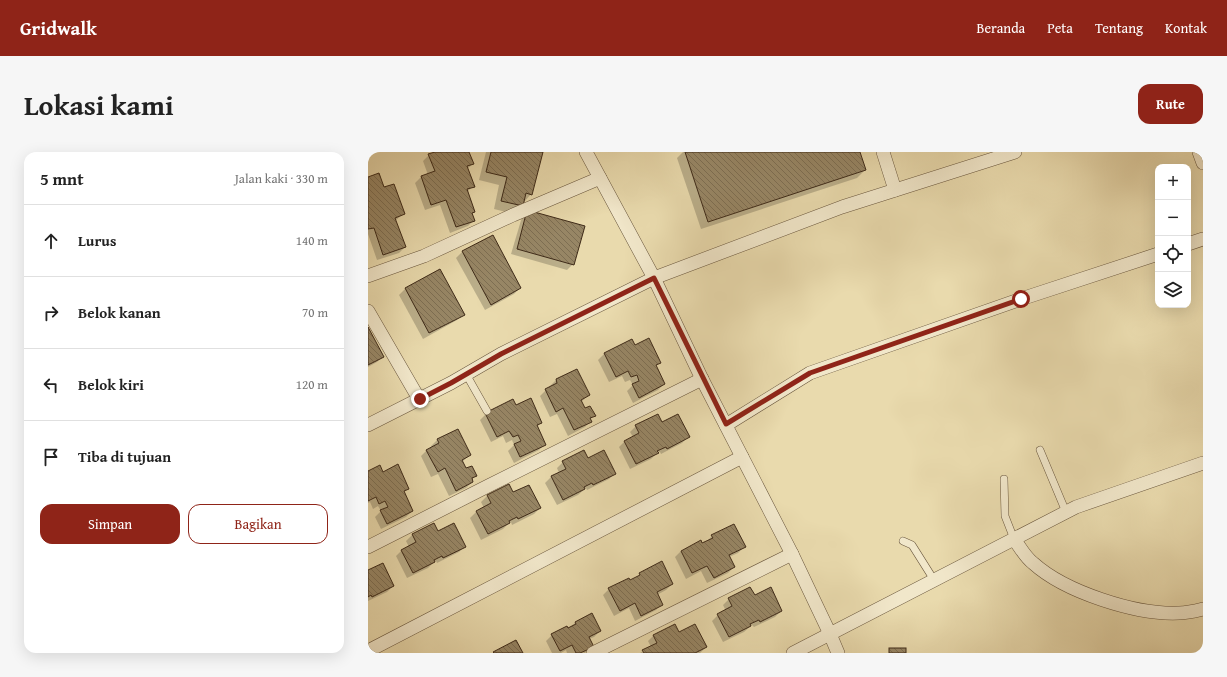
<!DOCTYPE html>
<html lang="id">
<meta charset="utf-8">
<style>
:root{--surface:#fff;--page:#f6f6f6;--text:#222;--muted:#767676;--line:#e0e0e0;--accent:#8f2418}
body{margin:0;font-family:"Gentium Book Plus",serif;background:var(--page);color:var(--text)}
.controls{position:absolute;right:12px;top:12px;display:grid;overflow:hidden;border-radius:8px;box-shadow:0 4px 16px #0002}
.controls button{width:36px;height:36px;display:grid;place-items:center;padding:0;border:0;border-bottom:1px solid var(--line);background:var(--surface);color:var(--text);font:20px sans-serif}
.stop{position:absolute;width:12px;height:12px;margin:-9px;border:3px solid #8f2418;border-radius:50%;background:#fff}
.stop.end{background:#8f2418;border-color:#fff;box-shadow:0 1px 4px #0008}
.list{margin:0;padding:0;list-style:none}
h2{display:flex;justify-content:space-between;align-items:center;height:52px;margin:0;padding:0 16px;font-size:17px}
h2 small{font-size:13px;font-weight:400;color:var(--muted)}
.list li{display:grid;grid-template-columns:26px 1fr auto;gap:12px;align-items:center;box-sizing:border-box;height:72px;padding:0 16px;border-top:1px solid var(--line)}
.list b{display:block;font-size:15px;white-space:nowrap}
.list em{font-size:13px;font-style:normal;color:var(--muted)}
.actions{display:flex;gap:8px;padding:12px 16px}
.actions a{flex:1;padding:9px 0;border:1px solid var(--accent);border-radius:12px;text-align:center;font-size:14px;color:var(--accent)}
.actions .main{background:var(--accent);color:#fff}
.icon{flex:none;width:22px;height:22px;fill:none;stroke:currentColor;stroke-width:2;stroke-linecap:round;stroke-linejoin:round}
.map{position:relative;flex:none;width:835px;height:501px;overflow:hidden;border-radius:12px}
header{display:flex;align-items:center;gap:24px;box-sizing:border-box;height:56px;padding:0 20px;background:var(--accent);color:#fff}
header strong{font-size:19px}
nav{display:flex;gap:22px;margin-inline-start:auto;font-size:14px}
.intro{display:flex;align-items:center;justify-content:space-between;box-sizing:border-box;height:96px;padding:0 24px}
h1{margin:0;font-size:28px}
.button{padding:10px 18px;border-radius:12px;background:var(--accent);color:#fff;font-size:14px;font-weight:700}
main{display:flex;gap:24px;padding:0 24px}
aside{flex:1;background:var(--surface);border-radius:12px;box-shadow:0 4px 16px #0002}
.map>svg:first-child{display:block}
.shadow{fill:#0003}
.building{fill:url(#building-back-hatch);stroke:#3e2a18}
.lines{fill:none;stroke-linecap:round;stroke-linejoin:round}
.service-casing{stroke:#69563d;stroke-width:8}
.minor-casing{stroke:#69563d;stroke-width:14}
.service{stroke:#f1e7ca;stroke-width:7}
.minor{stroke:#f1e7ca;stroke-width:13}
.route{stroke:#8f2418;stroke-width:5}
</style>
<header>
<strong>Gridwalk</strong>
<nav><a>Beranda</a><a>Peta</a><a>Tentang</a><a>Kontak</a></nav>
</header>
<div class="intro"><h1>Lokasi kami</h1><a class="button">Rute</a></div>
<main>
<aside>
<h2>5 mnt<small>Jalan kaki · 330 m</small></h2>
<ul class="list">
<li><svg class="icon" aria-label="ahead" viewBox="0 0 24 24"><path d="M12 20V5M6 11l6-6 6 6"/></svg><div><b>Lurus</b></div><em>140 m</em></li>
<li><svg class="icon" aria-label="right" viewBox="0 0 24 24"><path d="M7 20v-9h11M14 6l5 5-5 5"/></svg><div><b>Belok kanan</b></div><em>70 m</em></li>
<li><svg class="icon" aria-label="left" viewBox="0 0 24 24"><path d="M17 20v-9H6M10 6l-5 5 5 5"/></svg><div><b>Belok kiri</b></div><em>120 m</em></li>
<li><svg class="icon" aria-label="arrive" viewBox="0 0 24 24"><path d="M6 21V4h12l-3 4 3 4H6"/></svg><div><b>Tiba di tujuan</b></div></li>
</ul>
<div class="actions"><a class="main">Simpan</a><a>Bagikan</a></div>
</aside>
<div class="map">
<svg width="835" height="501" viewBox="0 0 835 501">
<defs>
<pattern id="building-back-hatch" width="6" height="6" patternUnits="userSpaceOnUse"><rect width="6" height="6" fill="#978665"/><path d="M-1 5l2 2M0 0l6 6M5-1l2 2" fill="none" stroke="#7d6e52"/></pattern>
</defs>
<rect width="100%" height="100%" fill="#e9daad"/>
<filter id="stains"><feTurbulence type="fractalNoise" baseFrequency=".005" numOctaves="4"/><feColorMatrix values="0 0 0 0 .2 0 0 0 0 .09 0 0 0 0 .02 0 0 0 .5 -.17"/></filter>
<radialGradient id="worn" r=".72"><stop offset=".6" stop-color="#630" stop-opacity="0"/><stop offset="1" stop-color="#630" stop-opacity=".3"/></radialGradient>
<g class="shadow">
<polygon points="70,0 100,0 105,12 99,17 105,34 99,40 106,59 103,62 106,68 100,74 82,81 72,53 57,58 47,31 53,25 60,23 55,9 61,3"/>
<polygon points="118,0 174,0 163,42 146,62 126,57 131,33 111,28"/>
<polygon points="315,0 491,0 497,18 489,26 333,77 309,6"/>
<polygon points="0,26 35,62 27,69 37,95 31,101 9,108 0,82"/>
<polygon points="160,59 205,112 199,118 143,102 154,65"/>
<polygon points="124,84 152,136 146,142 117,158 88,106 94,100"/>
<polygon points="72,119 95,162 89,168 55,187 31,143 37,137"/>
<polygon points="0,177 15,204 9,210 0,215"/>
<polygon points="263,188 267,194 292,210 287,215 296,232 290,238 265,251 259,239 265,233 262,228 257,230 254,224 241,230 230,208 236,202"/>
<polygon points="208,218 221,243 213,250 217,258 226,263 222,268 223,269 217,275 200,284 189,262 182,265 172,244 178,238 183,236 182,234 188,228"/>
<polygon points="118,262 173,271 169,275 177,292 171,298 146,311 140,299 146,293 144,288 138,291 135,284 123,290 112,268"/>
<polygon points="268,274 320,285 314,291 293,302 292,300 289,301 283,307 262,317 251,295 257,289 265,285 262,280"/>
<polygon points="89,278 102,303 94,310 98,318 108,323 103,328 104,330 98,336 81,344 70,322 63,325 53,304 59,298 64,296 63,294 69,288"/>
<polygon points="220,307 247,321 241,327 219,338 218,336 210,343 189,353 177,331 183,325 191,321 189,316 195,310"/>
<polygon points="0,320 15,321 40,337 35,341 44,359 38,365 13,377 7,365 13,359 10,354 5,357 2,350 0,351"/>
<polygon points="141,334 145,342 172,356 166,362 144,373 143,370 140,372 135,377 113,388 102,366 108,360 116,356 113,350 119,344"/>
<polygon points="70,380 97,394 91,400 69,411 68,409 65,411 60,416 39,426 28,404 34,398 41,395 38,389 44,383"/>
<polygon points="344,384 376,395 370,401 361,405 366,415 360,421 339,431 333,419 318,427 307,405 313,399 338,390"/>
<polygon points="0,419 25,434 19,440 0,449"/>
<polygon points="272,422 304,432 298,438 289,443 294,452 288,458 267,469 261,456 246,464 235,443 241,437 266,428"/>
<polygon points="361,447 413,459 407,465 386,475 384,473 376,480 355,490 344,469 350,463 358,459 355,453"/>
<polygon points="207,471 232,479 226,485 221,487 224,494 217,501 199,501 198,498 193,501 184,501 178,489 184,483 199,477"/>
<polygon points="311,481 338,495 332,501 272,501 283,495 280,489 286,483"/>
</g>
<g class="building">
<polygon points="67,0 101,0 106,12 99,14 107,35 99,37 107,60 104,61 107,69 88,75 78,48 63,53 53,24 67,19 60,2"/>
<polygon points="123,0 175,0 164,43 158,41 155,54 133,49 139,25 118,20"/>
<polygon points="317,0 492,0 498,18 340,70"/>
<polygon points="11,21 16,35 26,32 37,62 27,66 38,95 15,103 6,76 0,77 0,25"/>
<polygon points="159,58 217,74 206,113 149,97"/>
<polygon points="125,83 153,136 123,153 94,99"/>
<polygon points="72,117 97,163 61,181 37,136"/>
<polygon points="0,175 16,205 0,213"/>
<polygon points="281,186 293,211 288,213 297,232 271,246 264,232 271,229 269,223 263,225 260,219 248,225 236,201 264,187 267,193"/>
<polygon points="209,217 222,243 213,248 217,256 222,254 228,264 222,266 224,270 206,278 195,256 188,260 177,237 189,231 188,227"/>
<polygon points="163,246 174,271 169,273 178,293 152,305 146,292 153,289 150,283 145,285 141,279 129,285 117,261 145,247 148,253"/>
<polygon points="290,262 294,270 310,262 322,285 299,297 298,295 289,299 291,301 268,312 256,289 271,281 267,273"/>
<polygon points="90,277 103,303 94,308 98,316 104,314 109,324 104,326 105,330 88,339 77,316 70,320 58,298 71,291 69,287"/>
<polygon points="216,298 220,306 236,298 248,322 225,333 224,331 216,335 217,337 195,348 183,324 198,317 194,309"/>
<polygon points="30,312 41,337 36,339 45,359 19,372 12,358 20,355 17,349 11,352 8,345 0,349 0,319 12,313 15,320"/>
<polygon points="141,332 145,340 161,333 173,356 150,367 149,365 141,369 142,371 120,382 108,359 123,351 119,343"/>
<polygon points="66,371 70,379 86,371 98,395 75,406 74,404 66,408 67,410 45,421 33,398 48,390 44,382"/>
<polygon points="366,372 378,395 361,403 367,415 346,426 339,414 324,421 313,399 333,388 334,391 345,386 343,383"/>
<polygon points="294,409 305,432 289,440 295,453 273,464 267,451 252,459 240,436 261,426 262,428 272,423 271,421"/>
<polygon points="15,411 26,434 4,445 3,443 0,445 0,418"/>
<polygon points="382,435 387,443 403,435 414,459 392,470 391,468 382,472 383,474 361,485 349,462 364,454 360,446"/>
<polygon points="224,461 233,479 221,485 226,495 212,501 208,501 204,493 192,499 183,482 199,474 200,476 208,472 207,470"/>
<polygon points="307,472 311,480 327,472 339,495 327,501 276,501 274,498 289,491 285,483"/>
<polygon points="148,488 155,501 126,501 125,500"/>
<rect x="521" y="496" width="17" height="5"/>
</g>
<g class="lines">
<g class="service-casing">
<g id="service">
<polyline points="98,222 119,259"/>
<polyline points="672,298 698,360"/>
<polyline points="636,327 637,364 646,387"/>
<polyline points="535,389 544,393 566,428"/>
</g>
</g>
<g class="minor-casing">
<g id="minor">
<polyline points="218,0 286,126 334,227 424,402 462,482 470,501"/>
<polyline points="515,0 527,38"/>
<polyline points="831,0 835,11"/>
<polyline points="820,92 835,87"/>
<polyline points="0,124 56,104 145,63 232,26"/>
<polyline points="0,159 51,247"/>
<polyline points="0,273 83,231 133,202 286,126 474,55 647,0"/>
<polyline points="358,273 442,221 653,147 790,102"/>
<path d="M646 387C652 395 657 405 665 411 697 440 768 463 811 461 819 461 827 459 835 457"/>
<polyline points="0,395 122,333 334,227"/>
<polyline points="0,499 374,305"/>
<polyline points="225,501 424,402"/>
<polyline points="425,501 708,355 835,311"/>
</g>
</g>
<use href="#service" class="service"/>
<use href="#minor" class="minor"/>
</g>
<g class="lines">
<polyline class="route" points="52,247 83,231 133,202 286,126 358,272 442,221 653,147"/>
</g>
<rect width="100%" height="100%" filter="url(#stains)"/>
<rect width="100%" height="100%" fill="url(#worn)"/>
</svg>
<div class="controls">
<button>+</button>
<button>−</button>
<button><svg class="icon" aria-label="locate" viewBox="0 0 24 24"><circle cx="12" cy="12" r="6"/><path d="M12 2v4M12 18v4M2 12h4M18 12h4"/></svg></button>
<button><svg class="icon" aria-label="layers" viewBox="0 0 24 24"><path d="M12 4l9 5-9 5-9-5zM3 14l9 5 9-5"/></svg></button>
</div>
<div class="stop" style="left:653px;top:147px"></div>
<div class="stop end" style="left:52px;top:247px"></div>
</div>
</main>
